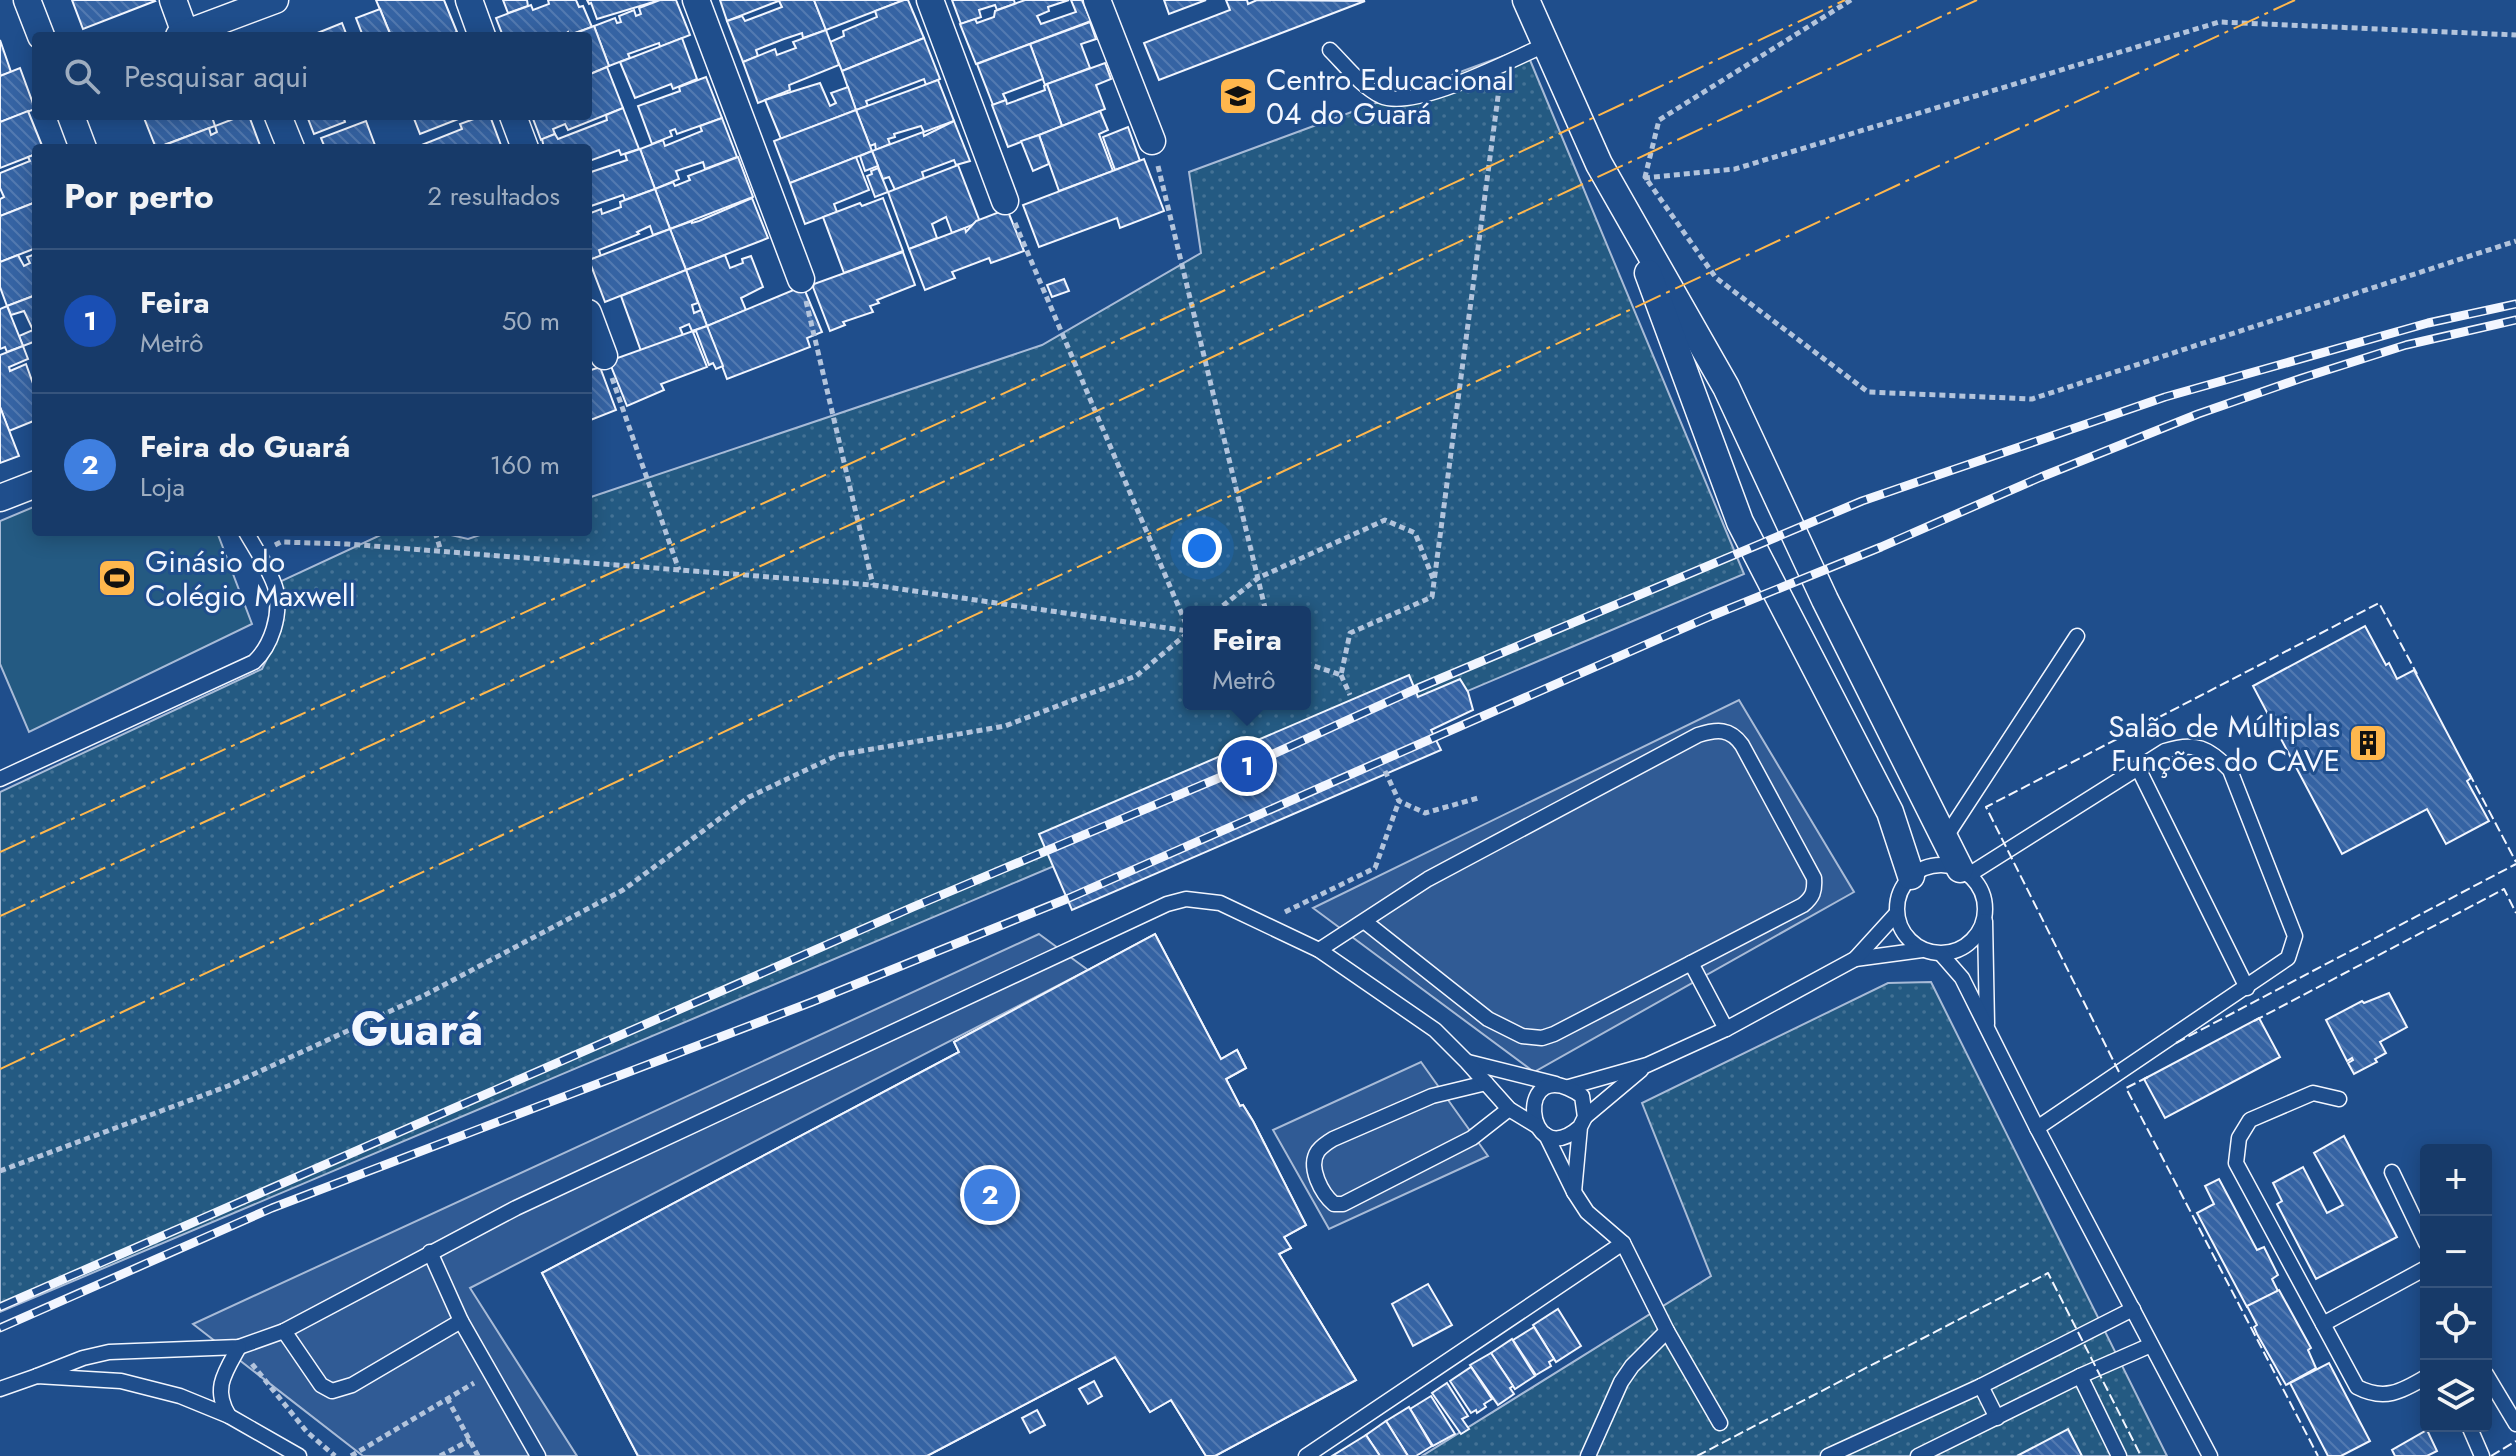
<!DOCTYPE html>
<html lang="pt">
<meta charset="utf-8">
<style>
:root{--surface:#173a69;--page:#20416f;--text:#f1f3f6;--muted:#9eadc0;--line:#36547d;--accent:#95b2f1}
body{margin:0;font-family:Jost,sans-serif;background:var(--page);color:var(--text)}
.controls{position:absolute;right:24px;bottom:24px;display:grid;overflow:hidden;border-radius:8px;box-shadow:0 4px 20px #0003}
.controls button{width:72px;height:72px;display:grid;place-items:center;padding:0;border:0;border-bottom:2px solid var(--line);background:var(--surface);color:var(--text);font:40px sans-serif}
.you{position:absolute;left:1202px;top:548px;width:28px;height:28px;margin:-20px;border:6px solid #fff;border-radius:50%;background:#1a73e8;box-shadow:0 0 0 12px #1a73e833}
.badge{display:grid;place-items:center;width:52px;height:52px;border-radius:50%;background:var(--accent);color:#fff;font-size:26px;font-weight:700}
.pin{position:absolute;translate:-50% -50%;border:4px solid #fff;box-shadow:0 2px 8px #0006}
.popup{position:absolute;left:1183px;top:606px;width:128px;height:104px;box-sizing:border-box;display:grid;place-content:center;border-radius:8px;background:var(--surface);filter:drop-shadow(0 2px 6px #0005);font-size:26px;white-space:nowrap;color:var(--muted)}
.popup b{font-size:30px;color:var(--text)}
.popup::after{content:'';position:absolute;left:50%;top:100%;margin-left:-16px;border:16px solid transparent;border-top-color:var(--surface)}
.list{margin:0;padding:0;list-style:none}
h2{display:flex;justify-content:space-between;align-items:center;height:104px;margin:0;padding:0 32px;font-size:34px}
h2 small{font-size:26px;font-weight:400;color:var(--muted)}
.list li{display:grid;grid-template-columns:52px 1fr auto;gap:24px;align-items:center;box-sizing:border-box;height:144px;padding:0 32px;border-top:2px solid var(--line)}
.list b{display:block;font-size:30px;white-space:nowrap}
.list p{margin:0;font-size:26px;white-space:nowrap;color:var(--muted)}
.list em{font-size:26px;font-style:normal;color:var(--muted)}
.icon{flex:none;width:44px;height:44px;fill:none;stroke:currentColor;stroke-width:2;stroke-linecap:round;stroke-linejoin:round}
.map{position:relative;flex:none;width:2516px;height:1456px;overflow:hidden}
.search{position:absolute;background:var(--surface);box-shadow:0 4px 20px #0003;left:32px;top:32px;width:560px;height:88px;display:flex;align-items:center;gap:20px;box-sizing:border-box;padding:0 28px;border-radius:8px;color:var(--muted);font-size:30px}
.panel{position:absolute;background:var(--surface);box-shadow:0 4px 20px #0003;left:32px;top:144px;width:560px;height:392px;border-radius:8px}
.map>svg:first-child{display:block}
.grass{fill:url(#grass-dots);stroke:#a8bbd7;stroke-width:2;fill-rule:evenodd}
.pitch{fill:#245a82;stroke:#a8bbd7;stroke-width:2}
.parking{fill:#305b95;stroke:#a8bbd7;stroke-width:2}
.building{fill:url(#building-back-hatch);stroke:#f2f6ff;stroke-width:2;fill-rule:evenodd}
.lines{fill:none;stroke-linecap:round;stroke-linejoin:round}
.service-casing{stroke:#f2f6ff;stroke-width:17}
.minor-casing{stroke:#f2f6ff;stroke-width:29}
.path{stroke:#b3c4dc;stroke-width:5;stroke-dasharray:6 4;stroke-linecap:butt}
.service{stroke:#1f4e8c;stroke-width:14}
.minor{stroke:#1f4e8c;stroke-width:26}
.rail-casing{stroke:#f2f6ff;stroke-width:9}
.rail{stroke:#1f4e8c;stroke-width:6;stroke-dasharray:18;stroke-linecap:butt}
.fence{stroke:#f2f6ff;stroke-width:2;stroke-dasharray:10 4;stroke-linecap:butt}
.power{stroke:#ffb74d;stroke-width:2;stroke-dasharray:28 6 4 6;stroke-linecap:butt}
.labels{text-anchor:middle;dominant-baseline:central;stroke-width:6;stroke-linejoin:round;paint-order:stroke}
.poi-label{font-size:30px;fill:#f2f6ff;stroke:#1f4e8c;text-anchor:start}
.town-label{font-size:46px;font-weight:bold;fill:#f2f6ff;stroke:#1f4e8c}
</style>
<div class="map">
<svg width="2516" height="1456" viewBox="0 0 2516 1456">
<defs>
<pattern id="grass-dots" width="8" height="8" patternUnits="userSpaceOnUse" patternTransform="scale(2)"><rect width="8" height="8" fill="#245a82"/><path d="M2 2h.1M6 6h.1" fill="none" stroke="#447295" stroke-width="1.8" stroke-linecap="round"/></pattern>
<pattern id="building-back-hatch" width="6" height="6" patternUnits="userSpaceOnUse" patternTransform="scale(2)"><rect width="6" height="6" fill="#3563a3"/><path d="M-1 5l2 2M0 0l6 6M5-1l2 2" fill="none" stroke="#537ab1"/></pattern>
</defs>
<rect width="100%" height="100%" fill="#1f4e8c"/>
<g class="grass">
<path d="M1525 48 1744 574 0 1312V792L262 669 281 630 277 583 387 532H438L468 539 489 532H588V498L1042 345 1201 253 1189 172ZM1189 612H1305V704H1189Z"/>
<polygon points="1931,982 2167,1456 1422,1456 1711,1276 1642,1103 1888,983"/>
</g>
<polygon class="pitch" points="36,506 36,532 217,532 252,624 29,732 0,664 0,521"/>
<g class="parking">
<polygon points="1739,700 1854,892 1534,1072 1313,908"/>
<polygon points="1039,934 1088,970 470,1288 577,1456 363,1456 193,1324"/>
<polygon points="1421,1062 1488,1156 1329,1229 1273,1130"/>
</g>
<g class="building">
<polygon points="72,0 154,0 155,1 83,29"/>
<polygon points="376,0 444,0 457,32 447,36 391,36"/>
<polygon points="503,0 527,0 528,6 508,13"/>
<polygon points="548,0 576,0 579,7 583,6 592,27 569,35 568,32 563,36 503,36 496,18 531,5 533,10 549,4"/>
<polygon points="587,0 660,0 597,19 591,3 589,4"/>
<polygon points="660,0 676,0 690,35 660,47 659,43 628,54 630,58 609,66 594,26 615,18 617,23 621,22 619,16 634,10 636,16 641,14 639,8"/>
<polygon points="720,0 781,0 727,21"/>
<polygon points="814,0 826,30 803,38 802,33 784,39 756,50 758,56 743,62 727,21 742,16 745,21 782,7 779,1 781,0"/>
<polygon points="814,0 904,0 826,30"/>
<polygon points="904,0 908,0 924,38 842,71 830,42 844,36 843,31 877,17 875,11"/>
<polygon points="952,0 1014,0 1015,4 997,10 995,5 979,10 981,17 961,24"/>
<polygon points="1025,0 1069,0 1048,7 1049,11 1037,16 1041,24 1076,12 1071,0 1082,0 1091,21 976,64 960,24 975,19 977,23 994,17 995,11"/>
<polygon points="1164,0 1206,0 1169,14"/>
<polygon points="1226,0 1247,0 1248,4 1257,0 1365,1 1159,80 1144,43 1230,10"/>
<polygon points="380,9 391,36 363,36 356,18"/>
<polygon points="1090,22 1096,39 1081,44 1090,68 1045,85 1030,44"/>
<polygon points="342,23 347,36 310,36"/>
<polygon points="594,26 609,66 588,75 588,36 568,36"/>
<polygon points="826,30 839,65 789,85 790,90 758,103 743,62 775,49 777,55 796,48 793,42"/>
<polygon points="682,38 697,79 673,89 671,84 635,98 620,62"/>
<polygon points="924,38 940,79 926,85 924,79 866,101 868,106 856,110 842,71"/>
<polygon points="0,40 11,72 0,76"/>
<polygon points="1030,44 1043,79 1003,94 1006,100 993,105 977,64"/>
<polygon points="1105,63 1111,79 1096,85 1105,109 1062,126 1047,84"/>
<polygon points="607,67 623,108 568,130 565,124 553,129 555,134 541,140 532,116 588,116 588,75"/>
<polygon points="20,68 35,109 0,122 0,76"/>
<polygon points="706,77 722,118 677,134 675,129 670,131 672,136 652,144 638,106 680,91 679,87"/>
<polygon points="938,80 954,121 924,132 921,126 894,134 895,137 888,139 890,144 876,150 875,144 870,146 856,110"/>
<polygon points="820,83 830,106 836,103 831,93 848,87 856,110 781,139 765,100"/>
<polygon points="1047,84 1062,126 1008,147 992,105 1006,100 1007,104 1045,90 1044,86"/>
<polygon points="623,108 639,149 621,155 619,150 589,161 591,167 588,168 588,148 544,148 542,139 555,134 558,139 607,120 606,115"/>
<polygon points="856,110 872,151 790,183 774,141"/>
<polygon points="28,111 43,148 36,148 36,154 0,168 0,122"/>
<polygon points="1100,111 1108,130 1099,134 1113,171 1059,191 1039,135"/>
<polygon points="151,116 216,116 212,117 215,126 156,148 144,118"/>
<polygon points="241,116 249,116 261,148 157,148 209,128 211,135 217,132 215,126"/>
<polygon points="307,116 343,116 345,122 314,134"/>
<polygon points="413,116 466,116 420,134"/>
<polygon points="482,116 490,116 502,148 420,148 419,146 462,129 460,124"/>
<polygon points="722,118 737,157 705,169 703,162 676,171 679,179 655,189 640,149 663,140 665,146 702,131 700,126"/>
<polygon points="366,121 376,148 325,148 321,138"/>
<polygon points="954,121 970,161 956,165 954,160 922,172 924,178 895,190 889,177 883,179 872,151 923,132 924,136"/>
<polygon points="1128,127 1140,161 1115,170 1103,137"/>
<polygon points="1039,135 1049,164 1033,171 1021,141"/>
<polygon points="640,149 655,189 625,200 623,195 588,207 588,173 627,160 625,154"/>
<polygon points="872,151 878,166 865,171 860,156"/>
<polygon points="36,154 36,202 0,216 0,199 4,197 0,188 0,173 30,161 28,157"/>
<polygon points="738,157 753,197 670,229 655,189 673,182 675,186 690,180 688,176"/>
<polygon points="856,157 869,190 834,204 837,212 805,224 790,183"/>
<polygon points="1144,159 1164,211 1120,228 1117,218 1039,247 1023,205"/>
<polygon points="958,165 980,222 952,233 946,217 932,224 937,238 909,249 888,192"/>
<polygon points="878,168 888,192 875,197 867,176 872,174 871,171"/>
<polygon points="655,189 670,229 653,235 650,226 637,232 639,234 599,250 601,256 589,260 588,214 601,209 602,214 621,207 620,202"/>
<polygon points="752,198 768,238 686,270 670,229 692,221 692,223 699,221"/>
<polygon points="883,198 903,251 844,273 823,217 860,203 862,206"/>
<polygon points="36,202 36,248 0,262 0,216"/>
<polygon points="1007,209 1024,251 991,263 989,258 952,272 955,278 925,290 909,249 965,228 966,232 976,221"/>
<polygon points="670,229 686,270 605,302 589,260"/>
<polygon points="903,252 915,285 877,300 879,303 870,306 873,312 843,322 845,325 830,331 813,287 814,284"/>
<polygon points="36,254 36,295 7,306 0,287 0,262 18,255 24,266 30,263 27,257"/>
<polygon points="725,255 730,268 743,263 742,259 751,256 763,287 741,298 746,310 707,326 686,270"/>
<polygon points="686,270 698,303 692,305 694,313 701,310 707,326 692,331 689,324 680,328 683,335 641,351 621,296"/>
<polygon points="1064,279 1069,291 1052,297 1047,285"/>
<polygon points="803,286 822,332 807,338 810,347 727,379 707,326"/>
<polygon points="36,295 36,341 23,346 19,336 33,330 24,311 11,315 7,306"/>
<polygon points="7,306 23,346 7,352 5,347 0,349 0,309"/>
<polygon points="707,326 723,366 716,369 713,363 709,365 696,331 693,332 707,367 661,384 664,390 627,406 609,361"/>
<polygon points="23,346 28,359 9,367 10,371 26,364 36,392 36,420 9,431 0,407 0,355"/>
<polygon points="600,367 616,410 588,421 588,371"/>
<polygon points="0,407 19,456 0,463"/>
<polygon points="2365,626 2386,665 2389,663 2397,679 2414,670 2471,778 2467,781 2489,821 2446,844 2427,809 2342,854 2253,686"/>
<polygon points="1409,675 1418,697 1460,679 1468,692 1473,710 1431,730 1441,750 1072,910 1039,834"/>
<path d="M1155 934 1221 1059 1237 1050 1246 1068 1226 1079 1240 1106 1243 1105 1253 1121 1306 1225 1284 1237 1291 1248 1279 1254 1356 1380 1215 1456H1206L1171 1400 1150 1412 1115 1357 927 1456H638L542 1273 959 1052 954 1042ZM946 1191 962 1218 866 1269 852 1241ZM956 1278 966 1296 924 1318 914 1300Z"/>
<polygon points="1155,934 1221,1059 1237,1050 1246,1068 1226,1079 1240,1106 1243,1105 1253,1121 1306,1225 1284,1237 1291,1248 1279,1254 1356,1380 1215,1456 1206,1456 1171,1400 1150,1412 1115,1357 927,1456 638,1456 542,1273 959,1052 954,1042"/>
<polygon points="2389,993 2407,1027 2380,1042 2386,1053 2375,1059 2377,1062 2354,1074 2348,1063 2353,1060 2352,1058 2347,1061 2326,1020 2362,1001 2364,1003"/>
<polygon points="2259,1018 2280,1057 2165,1118 2144,1079"/>
<polygon points="2344,1136 2397,1237 2316,1279 2277,1204 2282,1201 2273,1183 2303,1167 2327,1213 2343,1205 2314,1153"/>
<polygon points="2219,1179 2257,1250 2264,1247 2278,1275 2272,1279 2278,1291 2247,1307 2197,1213 2214,1204 2205,1186"/>
<polygon points="1428,1284 1452,1325 1413,1346 1392,1304"/>
<polygon points="2279,1290 2311,1348 2308,1350 2316,1368 2286,1385 2257,1334 2254,1327 2257,1325 2247,1306"/>
<polygon points="1558,1309 1581,1346 1556,1362 1533,1325"/>
<polygon points="1534,1327 1554,1359 1549,1362 1551,1366 1536,1375 1513,1340"/>
<polygon points="1512,1339 1535,1376 1515,1389 1491,1353"/>
<polygon points="1491,1353 1513,1386 1510,1388 1514,1394 1498,1405 1470,1365"/>
<polygon points="2329,1363 2370,1441 2341,1456 2328,1456 2290,1383"/>
<polygon points="1471,1367 1492,1399 1484,1404 1486,1407 1477,1413 1476,1410 1471,1413 1450,1381"/>
<polygon points="1094,1381 1102,1396 1088,1404 1079,1389"/>
<polygon points="1447,1383 1468,1416 1462,1419 1469,1429 1461,1434 1432,1393"/>
<polygon points="1431,1396 1455,1434 1433,1446 1410,1409"/>
<polygon points="1409,1407 1432,1446 1416,1456 1408,1456 1386,1421"/>
<polygon points="1037,1410 1045,1425 1030,1433 1022,1418"/>
<polygon points="1386,1421 1408,1456 1380,1456 1366,1435"/>
<polygon points="2068,1429 2082,1456 2017,1456"/>
<polygon points="2427,1430 2437,1451 2427,1456 2395,1456 2392,1450"/>
<polygon points="1366,1435 1380,1456 1332,1456"/>
</g>
<g class="lines">
<g class="service-casing">
<g id="service">
<path d="M1330 50C1345 65 1362 87 1381 96 1415 111 1510 60 1545 45"/>
<polyline points="2138,768 2247,988"/>
<path d="M0 779 254 662C272 645 281 615 276 590 272 573 255 548 246 532"/>
<polyline points="1945,838 2077,636"/>
<circle cx="1941" cy="909" r="44"/>
<path d="M1970 874 2165 751C2195 741 2209 748 2230 770L2295 936 2288 958 2037 1128"/>
<polyline points="1985,921 1987,1024"/>
<path d="M1319 950 1428 879 1698 735C1717 729 1730 728 1742 745L1814 878C1815 891 1813 897 1803 905L1554 1034 1542 1038 1522 1036 1488 1019 1364 921"/>
<polyline points="1941,954 1962,978 2037,1128 2210,1456"/>
<polyline points="1855,959 1922,950"/>
<polyline points="1691,963 1726,1029"/>
<polyline points="1468,1062 1556,1084"/>
<path d="M1486 1083 1432 1096 1333 1139C1328 1142 1322 1146 1318 1151 1307 1167 1322 1194 1334 1204H1343L1472 1138 1509 1109"/>
<polyline points="1569,1087 1647,1065 1726,1029 1855,959 1896,914"/>
<path d="M2339 1099 2313 1093 2250 1120 2239 1138 2236 1163 2357 1387C2384 1401 2401 1392 2426 1377"/>
<polyline points="1585,1117 1641,1070"/>
<polyline points="1546,1135 1574,1192 1587,1212 1623,1243 1667,1331 1720,1423"/>
<polyline points="2392,1172 2426,1243"/>
<path d="M1574 1192 1580 1127 1585 1117 1582 1096C1513 1048 1524 1176 1580 1127"/>
<polyline points="430,1252 461,1321 538,1456"/>
<polyline points="2323,1324 2426,1268"/>
<polyline points="284,1331 321,1385 332,1391 352,1385 461,1321"/>
<polyline points="2486,1374 2516,1424"/>
<polyline points="37,1376 83,1358 109,1352 239,1347 284,1331 516,1208 1167,904 1186,899 1220,903 1319,950 1435,1030 1467,1062 1509,1109 1537,1126"/>
<polyline points="2080,1376 2119,1456"/>
<polyline points="1981,1386 1997,1418"/>
<polyline points="0,1389 37,1376 121,1381 180,1396 229,1416 299,1456"/>
<path d="M229 1416C212 1389 225 1372 239 1347"/>
<polyline points="2469,1426 2482,1456"/>
<polyline points="1306,1456 1623,1243"/>
<polyline points="1588,1456 1621,1382 1632,1366 1667,1331"/>
<polyline points="1828,1456 1981,1386 2133,1309"/>
<polyline points="1918,1456 2080,1376 2151,1345"/>
</g>
</g>
<g class="minor-casing">
<g id="minor">
<polyline points="27,0 41,36"/>
<polyline points="173,0 185,33"/>
<polyline points="469,0 482,36"/>
<polyline points="696,0 801,279"/>
<polyline points="930,0 1005,201"/>
<polyline points="1097,0 1152,141"/>
<polyline points="1526,0 1599,164 1726,387 1825,600 1960,869"/>
<polyline points="179,36 275,0"/>
<polyline points="71,116 83,148"/>
<polyline points="278,116 291,148"/>
<polyline points="513,116 525,148"/>
<polyline points="1648,273 1740,522 1890,812 1911,876"/>
<polyline points="588,313 604,356"/>
<polyline points="0,498 36,484"/>
</g>
</g>
<g class="path">
<polyline points="1851,0 1659,120 1645,177 1716,278 1868,392 2032,399 2516,241"/>
<polyline points="1158,166 1266,612"/>
<polyline points="1644,178 1735,169 2219,22 2516,35"/>
<polyline points="1015,223 1189,631"/>
<polyline points="806,301 873,585"/>
<polyline points="612,378 679,570"/>
<polyline points="435,532 441,551"/>
<polyline points="275,545 281,542 347,544 873,585 1188,631"/>
<polyline points="1215,612 1258,578 1385,520 1415,533 1434,581"/>
<polyline points="1305,663 1341,675 1350,633 1432,597 1499,89"/>
<polyline points="1341,675 1350,695"/>
<polyline points="1385,771 1399,801 1425,813 1478,798"/>
<polyline points="1285,912 1375,868 1399,801"/>
<polyline points="0,1171 228,1086 423,996 623,890 749,797 838,755 1005,726 1136,676 1189,632"/>
<polyline points="252,1364 307,1432 335,1456"/>
<polyline points="447,1398 478,1456"/>
<polyline points="351,1456 474,1383"/>
<polyline points="440,1456 470,1440"/>
</g>
<use href="#service" class="service"/>
<use href="#minor" class="minor"/>
<g class="rail-casing">
<g id="rail">
<polyline points="0,1307 913,907 1247,766 1418,688 1862,501 2165,397 2428,323 2516,304"/>
<polyline points="0,1328 272,1208 812,1002 1069,898 1711,616 1881,547 2041,477 2198,414 2302,378 2406,345 2516,320"/>
</g>
</g>
<use href="#rail" class="rail"/>
<g class="fence">
<polyline points="2469,773 2516,862"/>
<polyline points="2254,1021 2504,889 2516,913"/>
<polyline points="2176,1043 2516,864"/>
<polyline points="2119,1072 1986,807 2379,603 2417,674"/>
<polyline points="2148,1077 2126,1088 2318,1456"/>
<polyline points="1697,1456 2048,1273 2141,1456"/>
<polyline points="2491,1456 2516,1441"/>
</g>
<g class="power">
<polyline points="0,852 1020,386 1845,0"/>
<polyline points="0,916 1056,430 1977,0"/>
<polyline points="0,1069 2295,0"/>
</g>
</g>
<defs>
<g id="school-square" transform="scale(2)"><rect x="-9" y="-9" width="18" height="18" rx="4" fill="#ffb74d" stroke="#1f4e8c"/><path d="M0-5L7-2L0 1L-7-2ZM-4 1L0 2.5L4 1V4Q0 6-4 4Z" fill="#111"/></g>
<g id="stadium-square" transform="scale(2)"><rect x="-9" y="-9" width="18" height="18" rx="4" fill="#ffb74d" stroke="#1f4e8c"/><path d="M0-5a6.5 5 0 1 0 0 10a6.5 5 0 1 0 0-10ZM-3.5-1.8h7v3.6h-7Z" fill="#111"/></g>
<g id="building-square" transform="scale(2)"><rect x="-9" y="-9" width="18" height="18" rx="4" fill="#ffb74d" stroke="#1f4e8c"/><path d="M-4-6H4V6H1V3H-1V6H-4ZM-2.5-4.3h1.7v1.8h-1.7ZM.8-4.3h1.7v1.8H.8ZM-2.5-1h1.7V.8h-1.7ZM.8-1h1.7V.8H.8Z" fill="#111"/></g>
</defs>
<g fill-rule="evenodd">
<use href="#school-square" x="1238" y="96"/>
<use href="#stadium-square" x="117" y="578"/>
<use href="#building-square" x="2368" y="743"/>
</g>
<g class="labels">
<g class="poi-label">
<text x="1266" y="79">Centro Educacional<tspan x="1266" dy="34">04 do Guará</tspan></text>
<text x="145" y="561">Ginásio do<tspan x="145" dy="34">Colégio Maxwell</tspan></text>
<text x="2340" y="726" text-anchor="end">Salão de Múltiplas<tspan x="2340" dy="34">Funções do CAVE</tspan></text>
</g>
<g class="town-label">
<text x="417" y="1029">Guará</text>
</g>
</g>
</svg>
<div class="controls">
<button>+</button>
<button>−</button>
<button><svg class="icon" aria-label="locate" viewBox="0 0 24 24"><circle cx="12" cy="12" r="6"/><path d="M12 2v4M12 18v4M2 12h4M18 12h4"/></svg></button>
<button><svg class="icon" aria-label="layers" viewBox="0 0 24 24"><path d="M12 4l9 5-9 5-9-5zM3 14l9 5 9-5"/></svg></button>
</div>
<div class="you"></div>
<div class="pin badge" style="left:1247px;top:766px;background:#1a4fb4">1</div>
<div class="popup"><b>Feira</b>Metrô</div>
<div class="pin badge" style="left:990px;top:1195px;background:#3f7fe0">2</div>
<div class="search"><svg class="icon" aria-label="search" viewBox="0 0 24 24"><circle cx="10" cy="10" r="6"/><path d="M15 15l6 6"/></svg>Pesquisar aqui</div>
<section class="panel">
<h2>Por perto<small>2 resultados</small></h2>
<ul class="list">
<li><span class="badge" style="background:#1a4fb4">1</span><div><b>Feira</b><p>Metrô</p></div><em>50 m</em></li>
<li><span class="badge" style="background:#3f7fe0">2</span><div><b>Feira do Guará</b><p>Loja</p></div><em>160 m</em></li>
</ul>
</section>
</div>
